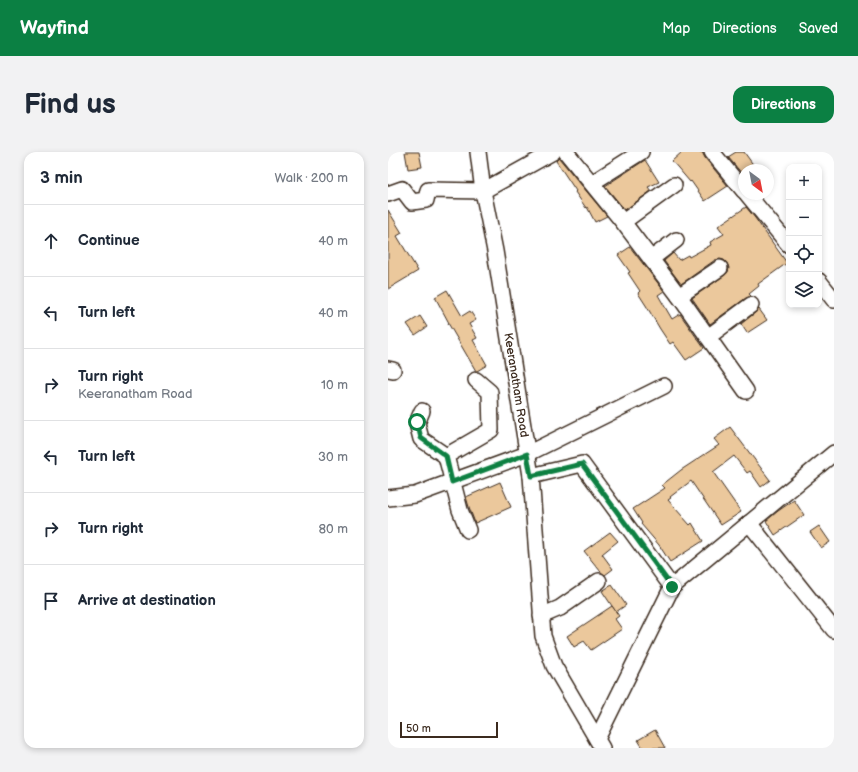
<!DOCTYPE html>
<meta charset="utf-8">
<style>
:root{--surface:#fff;--page:#f2f2f3;--text:#1f2937;--muted:#747a83;--line:#e0e1e3;--accent:#0b8043}
body{margin:0;font-family:"Balsamiq Sans",sans-serif;background:var(--page);color:var(--text)}
.controls{position:absolute;right:12px;top:12px;display:grid;overflow:hidden;border-radius:8px;box-shadow:0 2px 6px #0003}
.controls button{width:36px;height:36px;display:grid;place-items:center;padding:0;border:0;border-bottom:1px solid var(--line);background:var(--surface);color:var(--text);font:20px sans-serif}
.compass{position:absolute;left:350px;top:12px;width:36px;height:36px;border-radius:50%;background:var(--surface);box-shadow:0 2px 6px #0003;rotate:148deg}
.scale{position:absolute;left:12px;bottom:10px;width:98px;box-sizing:border-box;padding-left:4px;border:2px solid #3b2a1e;border-top:0;font-size:11px;line-height:14px;white-space:nowrap;color:#3b2a1e;-webkit-text-stroke:3px #fff;paint-order:stroke}
.stop{position:absolute;width:12px;height:12px;margin:-9px;border:3px solid #0b8043;border-radius:50%;background:#fff}
.stop.end{background:#0b8043;border-color:#fff;box-shadow:0 1px 4px #0008}
.list{margin:0;padding:0;list-style:none}
h2{display:flex;justify-content:space-between;align-items:center;height:52px;margin:0;padding:0 16px;font-size:17px}
h2 small{font-size:13px;font-weight:400;color:var(--muted)}
.list li{display:grid;grid-template-columns:26px 1fr auto;gap:12px;align-items:center;box-sizing:border-box;height:72px;padding:0 16px;border-top:1px solid var(--line)}
.list b{display:block;font-size:15px;white-space:nowrap}
.list p{margin:0;font-size:13px;white-space:nowrap;color:var(--muted)}
.list em{font-size:13px;font-style:normal;color:var(--muted)}
.icon{flex:none;width:22px;height:22px;fill:none;stroke:currentColor;stroke-width:2;stroke-linecap:round;stroke-linejoin:round}
.map{position:relative;flex:none;width:446px;height:596px;overflow:hidden;border-radius:12px}
header{display:flex;align-items:center;gap:24px;box-sizing:border-box;height:56px;padding:0 20px;background:var(--accent);color:#fff}
header strong{font-size:19px}
nav{display:flex;gap:22px;margin-inline-start:auto;font-size:14px}
.intro{display:flex;align-items:center;justify-content:space-between;box-sizing:border-box;height:96px;padding:0 24px}
h1{margin:0;font-size:28px}
.button{padding:10px 18px;border-radius:12px;background:var(--accent);color:#fff;font-size:14px;font-weight:700}
main{display:flex;gap:24px;padding:0 24px}
aside{flex:1;background:var(--surface);border-radius:12px;box-shadow:0 2px 6px #0003}
.map>svg:first-child{display:block}
.building{fill:#ebc89c;stroke:#3b2a1e}
.lines{fill:none;stroke-linecap:round;stroke-linejoin:round}
.minor-casing{stroke:#3b2a1e;stroke-width:18}
.minor{stroke:#fff;stroke-width:15}
.route{stroke:#0b8043;stroke-width:5}
.labels{text-anchor:middle;dominant-baseline:central;stroke-width:4;stroke-linejoin:round;paint-order:stroke}
.street-label{font-size:12px;fill:#3b2a1e;stroke:#fff}
</style>
<header>
<strong>Wayfind</strong>
<nav><a>Map</a><a>Directions</a><a>Saved</a></nav>
</header>
<div class="intro"><h1>Find us</h1><a class="button">Directions</a></div>
<main>
<aside>
<h2>3 min<small>Walk · 200 m</small></h2>
<ul class="list">
<li><svg class="icon" aria-label="ahead" viewBox="0 0 24 24"><path d="M12 20V5M6 11l6-6 6 6"/></svg><div><b>Continue</b></div><em>40 m</em></li>
<li><svg class="icon" aria-label="left" viewBox="0 0 24 24"><path d="M17 20v-9H6M10 6l-5 5 5 5"/></svg><div><b>Turn left</b></div><em>40 m</em></li>
<li><svg class="icon" aria-label="right" viewBox="0 0 24 24"><path d="M7 20v-9h11M14 6l5 5-5 5"/></svg><div><b>Turn right</b><p>Keeranatham Road</p></div><em>10 m</em></li>
<li><svg class="icon" aria-label="left" viewBox="0 0 24 24"><path d="M17 20v-9H6M10 6l-5 5 5 5"/></svg><div><b>Turn left</b></div><em>30 m</em></li>
<li><svg class="icon" aria-label="right" viewBox="0 0 24 24"><path d="M7 20v-9h11M14 6l5 5-5 5"/></svg><div><b>Turn right</b></div><em>80 m</em></li>
<li><svg class="icon" aria-label="arrive" viewBox="0 0 24 24"><path d="M6 21V4h12l-3 4 3 4H6"/></svg><div><b>Arrive at destination</b></div></li>
</ul>
</aside>
<div class="map">
<svg width="446" height="596" viewBox="0 0 446 596">
<rect width="100%" height="100%" fill="#fff"/>
<filter id="ink" filterUnits="userSpaceOnUse"><feTurbulence type="fractalNoise" baseFrequency=".025" numOctaves="2"/><feDisplacementMap in="SourceGraphic" scale="8" xChannelSelector="R" yChannelSelector="G"/><feConvolveMatrix kernelMatrix="1 2 1 2 8 2 1 2 1" color-interpolation-filters="sRGB"/></filter>
<g filter="url(#ink)">
<g class="building">
<polygon points="17,0 31,0 34,15 20,17"/>
<polygon points="294,0 314,0 317,6 340,34 317,49 303,29 302,30 284,9"/>
<polygon points="348,0 356,0 369,18 356,18 356,23 355,23 340,5"/>
<polygon points="171,6 219,64 207,70 199,55 198,56 187,40 188,39 168,9"/>
<polygon points="257,8 271,30 260,35 263,39 237,58 217,34"/>
<polygon points="358,55 367,66 399,111 370,132 371,134 361,142 363,144 358,146 322,172 304,146 337,123 340,120 341,116 339,111 336,108 332,107 327,108 293,132 276,109 285,101 291,108 300,103 301,105 323,93 322,90 336,82 330,74"/>
<polygon points="0,58 14,81 9,84 30,119 0,137"/>
<polygon points="242,95 276,139 270,143 284,167 292,162 316,196 298,208 285,190 282,192 272,177 259,155 250,141 252,139 240,121 242,120 230,103"/>
<polygon points="59,138 74,164 82,159 88,168 81,172 89,186 85,188 99,213 89,219 88,219 60,171 61,171 47,145"/>
<polygon points="371,157 379,168 359,181 353,172 368,160"/>
<polygon points="32,164 39,175 27,183 19,172"/>
<polygon points="342,275 382,328 373,335 362,319 359,321 346,304 325,320 353,360 333,373 303,329 282,345 283,346 280,348 302,373 304,371 315,389 282,410 271,393 253,372 254,371 245,357 277,336 274,333 293,318 331,293 326,287"/>
<polygon points="112,330 123,355 87,371 81,355 78,345"/>
<polygon points="406,348 416,363 387,383 378,369 390,359"/>
<polygon points="431,374 442,390 433,396 422,380"/>
<polygon points="222,380 230,389 214,402 225,417 217,423 213,420 196,399"/>
<polygon points="224,433 238,453 228,460 214,439"/>
<polygon points="224,454 231,464 227,467 234,477 203,498 196,489 186,495 179,484"/>
<polygon points="267,578 277,596 255,596 250,588"/>
</g>
<g class="lines">
<g class="minor-casing">
<g id="minor">
<polyline points="90,0 95,39 107,99 143,324 155,484 166,514 214,596"/>
<polyline points="178,0 235,70 291,144 358,239"/>
<polyline points="324,0 356,39"/>
<polyline points="204,31 253,0"/>
<polyline points="0,42 14,37 24,50 38,48 40,38 95,39 165,0"/>
<polyline points="359,42 401,93"/>
<polyline points="235,70 286,33"/>
<polyline points="263,107 288,88"/>
<polyline points="431,129 446,148"/>
<polyline points="291,144 332,116"/>
<polyline points="320,185 363,153"/>
<polyline points="0,217 5,218"/>
<polyline points="34,259 29,271 33,287 58,304"/>
<polyline points="143,324 194,312 284,435 446,301"/>
<polyline points="0,346 27,343 139,302 276,234"/>
<polyline points="361,371 446,478"/>
<polyline points="80,378 72,358 58,304 103,278 102,240 88,228"/>
<polyline points="153,464 172,456 211,429"/>
<polyline points="209,587 284,435"/>
</g>
</g>
<use href="#minor" class="minor"/>
</g>
</g>
<g class="lines" filter="url(#ink)">
<polyline class="route" points="29,270 33,286 58,304 64,330 139,302 143,324 194,312 284,435"/>
</g>
<g class="labels">
<g class="street-label">
<text transform="translate(128 233) rotate(81)">Keeranatham Road</text>
</g>
</g>
</svg>
<div class="controls">
<button>+</button>
<button>−</button>
<button><svg class="icon" aria-label="locate" viewBox="0 0 24 24"><circle cx="12" cy="12" r="6"/><path d="M12 2v4M12 18v4M2 12h4M18 12h4"/></svg></button>
<button><svg class="icon" aria-label="layers" viewBox="0 0 24 24"><path d="M12 4l9 5-9 5-9-5zM3 14l9 5 9-5"/></svg></button>
</div>
<svg class="compass" viewBox="-18 -18 36 36"><path d="M0-13l5 13h-10z" fill="#e53935"/><path d="M0 13l5-13h-10z" fill="#747a83"/></svg>
<div class="scale">50 m</div>
<div class="stop" style="left:29px;top:270px"></div>
<div class="stop end" style="left:284px;top:435px"></div>
</div>
</main>
